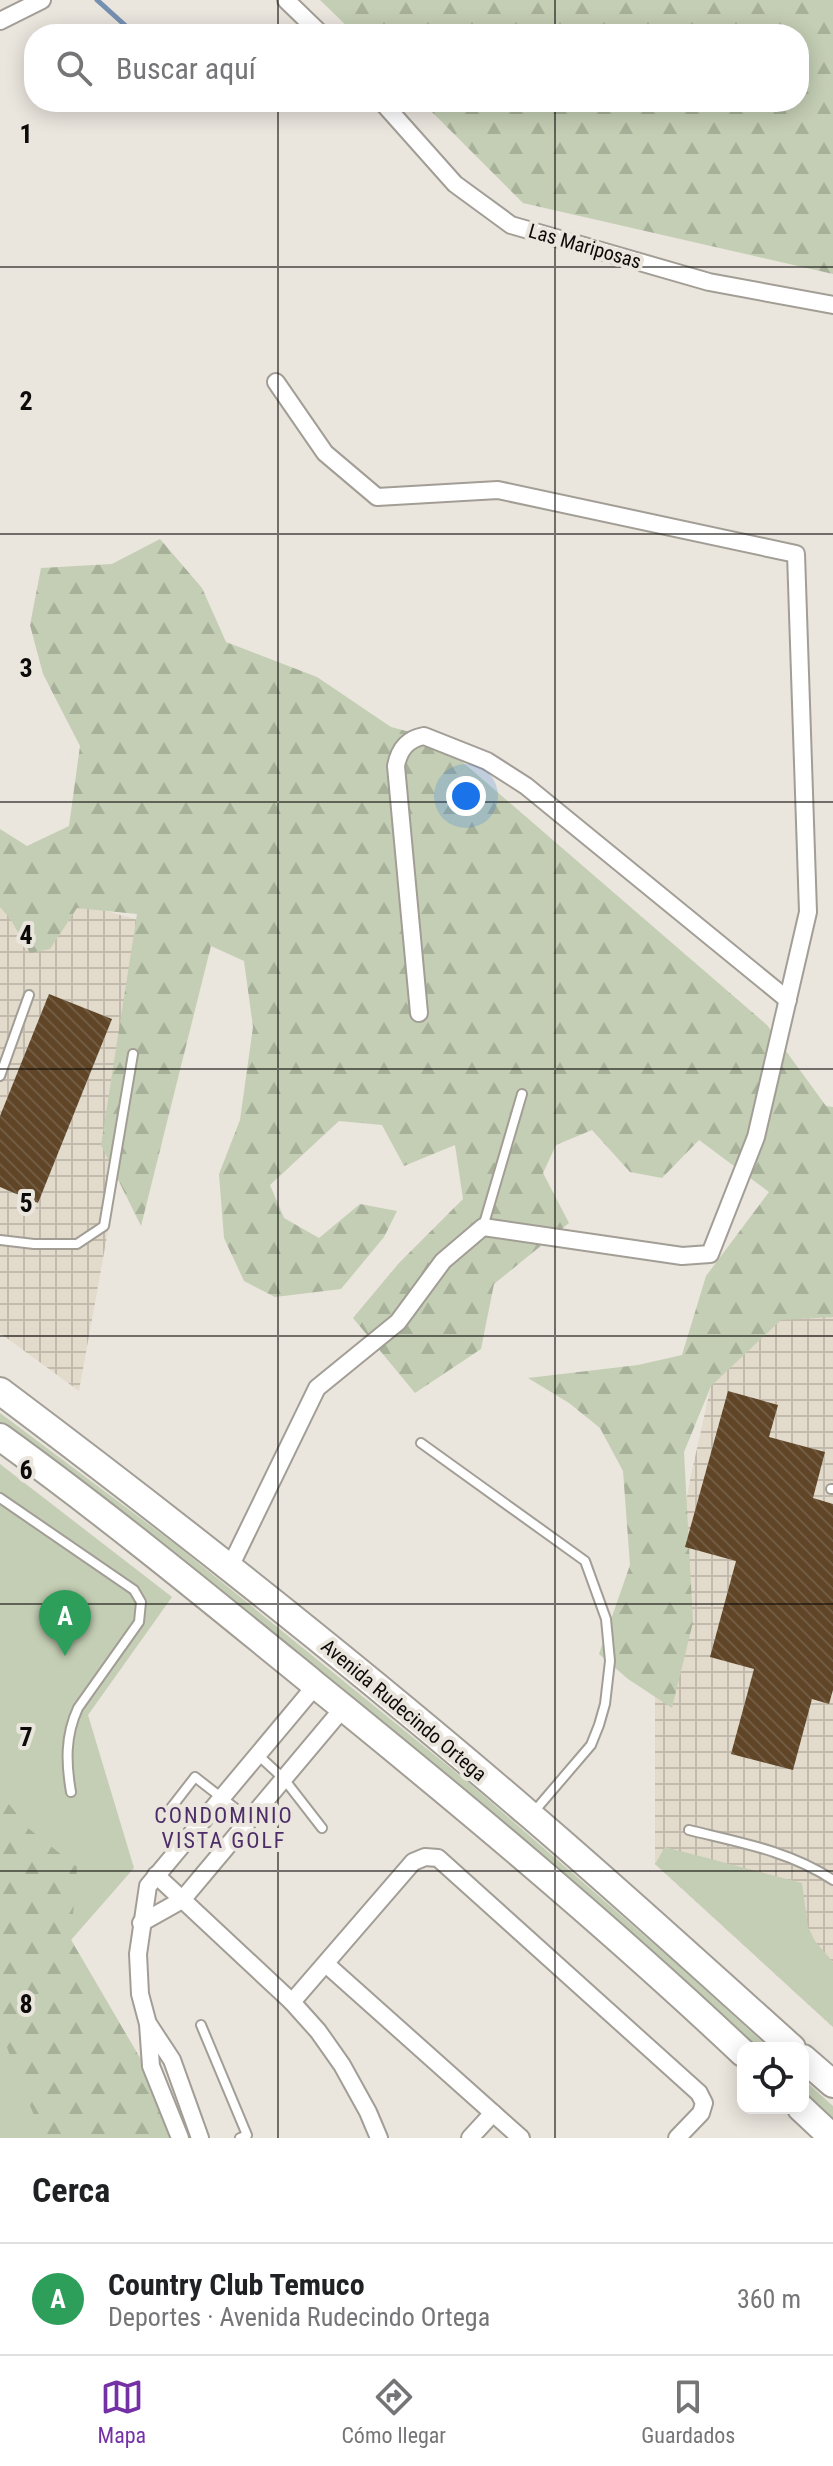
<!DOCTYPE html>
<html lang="es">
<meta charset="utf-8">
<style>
:root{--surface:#fff;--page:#f2f2f2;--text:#202124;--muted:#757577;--line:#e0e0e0;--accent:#7430a5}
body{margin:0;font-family:"Roboto Condensed",sans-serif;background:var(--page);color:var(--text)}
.controls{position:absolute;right:24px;bottom:24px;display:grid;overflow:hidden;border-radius:16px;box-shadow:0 4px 20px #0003}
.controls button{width:72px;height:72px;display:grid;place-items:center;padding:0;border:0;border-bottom:2px solid var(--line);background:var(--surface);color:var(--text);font:40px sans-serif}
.you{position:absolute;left:466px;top:796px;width:28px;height:28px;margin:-20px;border:6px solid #fff;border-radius:50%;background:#1a73e8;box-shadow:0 0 0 12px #1a73e833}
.badge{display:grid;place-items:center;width:52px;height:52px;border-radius:50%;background:var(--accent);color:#fff;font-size:26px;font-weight:700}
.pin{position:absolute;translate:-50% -66px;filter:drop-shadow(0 2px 4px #0008)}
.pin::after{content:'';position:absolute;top:42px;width:28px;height:24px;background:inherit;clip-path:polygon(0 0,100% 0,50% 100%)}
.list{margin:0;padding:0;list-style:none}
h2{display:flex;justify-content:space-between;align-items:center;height:104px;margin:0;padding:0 32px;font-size:34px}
h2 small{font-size:26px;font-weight:400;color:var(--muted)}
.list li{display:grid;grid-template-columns:52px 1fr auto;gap:24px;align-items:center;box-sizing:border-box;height:112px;padding:0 32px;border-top:2px solid var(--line)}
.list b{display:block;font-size:30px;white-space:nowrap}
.list p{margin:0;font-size:26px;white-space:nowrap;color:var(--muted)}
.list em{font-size:26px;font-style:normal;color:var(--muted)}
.icon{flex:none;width:44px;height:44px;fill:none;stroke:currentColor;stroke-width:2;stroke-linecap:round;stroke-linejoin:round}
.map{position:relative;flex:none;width:833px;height:2138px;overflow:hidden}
.search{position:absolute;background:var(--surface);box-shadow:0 4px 20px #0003;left:24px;right:24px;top:24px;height:88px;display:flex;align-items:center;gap:20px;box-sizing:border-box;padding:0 28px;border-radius:32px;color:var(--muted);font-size:30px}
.sheet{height:216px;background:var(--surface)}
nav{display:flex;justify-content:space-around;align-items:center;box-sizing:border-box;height:112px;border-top:2px solid var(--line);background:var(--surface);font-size:22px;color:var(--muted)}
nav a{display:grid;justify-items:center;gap:4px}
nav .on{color:var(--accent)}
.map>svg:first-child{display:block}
.industrial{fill:url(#industrial-grid)}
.green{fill:#c4ceb4}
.forest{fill:url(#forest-firs)}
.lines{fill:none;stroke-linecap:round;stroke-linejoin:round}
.stream{stroke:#7690b2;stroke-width:5}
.building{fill:url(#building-back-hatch)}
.lane-casing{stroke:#a29e96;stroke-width:12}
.street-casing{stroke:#a29e96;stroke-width:20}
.primary-casing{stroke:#a29e96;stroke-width:30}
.lane{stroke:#fff;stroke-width:8}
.street{stroke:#fff;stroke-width:16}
.primary{stroke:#fff;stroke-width:26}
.grid{fill:none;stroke:#0d0b09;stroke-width:2;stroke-opacity:0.55}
.labels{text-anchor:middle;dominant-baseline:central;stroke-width:8;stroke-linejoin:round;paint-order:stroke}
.street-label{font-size:20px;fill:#0d0b09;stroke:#eae5dd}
.neighbourhood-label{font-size:22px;letter-spacing:2px;fill:#4c2d67;stroke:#eae5dd}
.grid-label{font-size:26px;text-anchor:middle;font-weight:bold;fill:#0d0b09;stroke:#eae5dd;stroke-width:8;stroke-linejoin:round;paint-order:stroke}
</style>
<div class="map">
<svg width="833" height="2138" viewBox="0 0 833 2138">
<defs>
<pattern id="industrial-grid" width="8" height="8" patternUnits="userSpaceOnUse" patternTransform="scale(2)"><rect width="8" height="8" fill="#e2dacb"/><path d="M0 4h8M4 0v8" fill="none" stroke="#c1baad"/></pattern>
<pattern id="forest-firs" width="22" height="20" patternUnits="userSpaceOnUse" patternTransform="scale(2)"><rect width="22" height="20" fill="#c4ceb4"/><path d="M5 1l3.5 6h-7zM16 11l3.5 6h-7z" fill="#a7b099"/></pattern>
<pattern id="building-back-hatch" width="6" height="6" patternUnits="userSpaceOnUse" patternTransform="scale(2)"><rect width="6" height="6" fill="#604527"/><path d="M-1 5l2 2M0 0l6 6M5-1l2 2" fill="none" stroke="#715c43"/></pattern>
</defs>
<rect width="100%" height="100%" fill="#eae5dd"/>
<g class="industrial">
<polygon points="0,881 163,927 79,1391 0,1333"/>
<polygon points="833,1290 833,2027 655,1864 655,1665 691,1475 719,1350"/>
</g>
<g class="green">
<polygon points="0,1413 175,1544 469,1783 670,1958 769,2048 746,2048 0,1429"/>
<polygon points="0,1464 172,1597 88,1715 134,1868 71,1940 144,2065 173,2138 0,2138"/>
<polygon points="665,1847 802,1883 808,1927 815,1941 833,1962 833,2027 655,1864"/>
<polygon points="803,2079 833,2106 833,2128 803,2100"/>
</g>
<g class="forest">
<polygon points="320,0 833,0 833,274 523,203 422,102 799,102 799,34 355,34"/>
<polygon points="160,539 202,588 226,642 317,677 391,727 436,739 767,1025 826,1106 833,1107 833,1317 781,1320 711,1386 684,1452 693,1622 672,1708 628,1679 599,1654 630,1565 623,1471 600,1428 569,1403 528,1378 638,1365 682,1355 706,1276 769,1192 699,1140 662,1178 630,1172 592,1130 556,1145 543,1173 569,1223 494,1284 481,1349 415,1393 353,1318 399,1263 463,1199 455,1145 404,1166 382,1125 339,1121 270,1185 284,1218 319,1238 360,1204 397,1211 384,1237 341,1289 275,1297 244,1281 224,1238 219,1174 240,1120 253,1027 244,961 211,946 141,1226 101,1145 137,914 77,908 50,949 30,953 11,920 0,907 0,829 27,846 69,826 80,746 43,674 30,625 41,568 112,564"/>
<polygon points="0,1793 28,1828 77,1867 71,1940 144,2065 171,2138 43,2138 0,2030"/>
</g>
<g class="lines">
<polyline class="stream" points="97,0 127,27"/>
</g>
<g class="building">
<polygon points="49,994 112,1019 38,1203 0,1187 0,1116"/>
<polygon points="728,1391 778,1405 769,1437 825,1452 813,1498 833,1504 833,1690 829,1704 812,1699 793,1770 731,1754 754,1669 710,1657 736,1561 685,1547"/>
</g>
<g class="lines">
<g class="lane-casing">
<g id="lane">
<polyline points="0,1076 29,995"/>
<polyline points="483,1227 522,1094"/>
<polyline points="0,1240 34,1244 77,1244 104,1226 133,1054"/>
<polyline points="421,1443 585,1561 606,1619 610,1661 605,1704 599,1725 591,1745 532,1814"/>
<polyline points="831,1489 833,1489"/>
<path d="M0 1498 134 1590 141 1602 139 1622 78 1708C65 1736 66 1763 71 1792"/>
<polyline points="258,1755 284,1779 322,1828"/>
<polyline points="164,1817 195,1777 249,1819"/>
<path d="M689 1830C738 1842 790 1851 833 1880"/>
<polyline points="201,2025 247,2135 240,2138"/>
</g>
</g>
<g class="street-casing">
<g id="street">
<polyline points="286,0 321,34"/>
<polyline points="0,21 42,0"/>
<polyline points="382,102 455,184 511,225 709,282 833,305"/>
<path d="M419 1013 396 766C399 750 407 739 424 736L487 761 526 786 788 1000"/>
<polyline points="230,1567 317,1388 398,1322 443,1261 483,1227 682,1256 710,1254 756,1137 808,912 796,554 498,490 377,497 325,453 276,382"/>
<polyline points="156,1875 292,2002 318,2031 342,2065 368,2112 379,2138"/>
<polyline points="141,1923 182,1900 344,1707"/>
<polyline points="326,1964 521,2138"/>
<polyline points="292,2002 413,1862 425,1857 438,1858 699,2093 704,2103 701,2113 677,2138"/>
<polyline points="149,2025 172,2060 200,2138"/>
<polyline points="180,2138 151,2066 148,2024 140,1994 138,1954 148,1886 316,1685"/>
<polyline points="470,2138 493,2113"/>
</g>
</g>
<g class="primary-casing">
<g id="primary">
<path d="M0 1391C181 1527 358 1667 530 1815 619 1891 705 1970 792 2048"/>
<path d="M0 1437C108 1515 210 1599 313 1683 460 1802 605 1923 743 2053"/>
<polyline points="803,2058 833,2084"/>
<polyline points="801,2108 833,2138"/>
</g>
</g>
<use href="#lane" class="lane"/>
<use href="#street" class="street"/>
<use href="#primary" class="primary"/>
</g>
<path class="grid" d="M278 0V34M555 0V34M278 102V2138M555 102V2138M0 267H833M0 534H833M0 802H833M0 1069H833M0 1336H833M0 1604H833M0 1871H833"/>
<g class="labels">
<g class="street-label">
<text transform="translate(585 246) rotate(16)">Las Mariposas</text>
<text transform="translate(404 1710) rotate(40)">Avenida Rudecindo Ortega</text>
</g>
<g class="neighbourhood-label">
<text x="224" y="1815">CONDOMINIO<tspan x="224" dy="25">VISTA GOLF</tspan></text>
</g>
</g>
<g class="grid-label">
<text x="26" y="143">1</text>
<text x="26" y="410">2</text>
<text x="26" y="677">3</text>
<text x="26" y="944">4</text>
<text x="26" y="1212">5</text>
<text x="26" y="1479">6</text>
<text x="26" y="1746">7</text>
<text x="26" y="2013">8</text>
</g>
</svg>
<div class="controls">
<button><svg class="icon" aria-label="locate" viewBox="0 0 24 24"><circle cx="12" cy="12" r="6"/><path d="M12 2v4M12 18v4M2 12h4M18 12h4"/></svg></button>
</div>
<div class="you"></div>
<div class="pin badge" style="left:65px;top:1656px;background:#2e9e5b">A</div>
<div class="search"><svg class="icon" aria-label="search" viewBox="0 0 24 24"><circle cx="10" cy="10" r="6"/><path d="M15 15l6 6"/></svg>Buscar aquí</div>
</div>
<section class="sheet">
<h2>Cerca<small></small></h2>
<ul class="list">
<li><span class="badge" style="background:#2e9e5b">A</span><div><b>Country Club Temuco</b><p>Deportes · Avenida Rudecindo Ortega</p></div><em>360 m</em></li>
</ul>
</section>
<nav>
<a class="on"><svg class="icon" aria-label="map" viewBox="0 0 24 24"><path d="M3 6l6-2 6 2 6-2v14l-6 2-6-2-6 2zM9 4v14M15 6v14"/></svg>Mapa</a>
<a><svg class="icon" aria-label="directions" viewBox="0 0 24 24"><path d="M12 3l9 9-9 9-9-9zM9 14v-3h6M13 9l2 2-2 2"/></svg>Cómo llegar</a>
<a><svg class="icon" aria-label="saved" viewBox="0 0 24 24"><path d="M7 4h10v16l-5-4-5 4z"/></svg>Guardados</a>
</nav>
